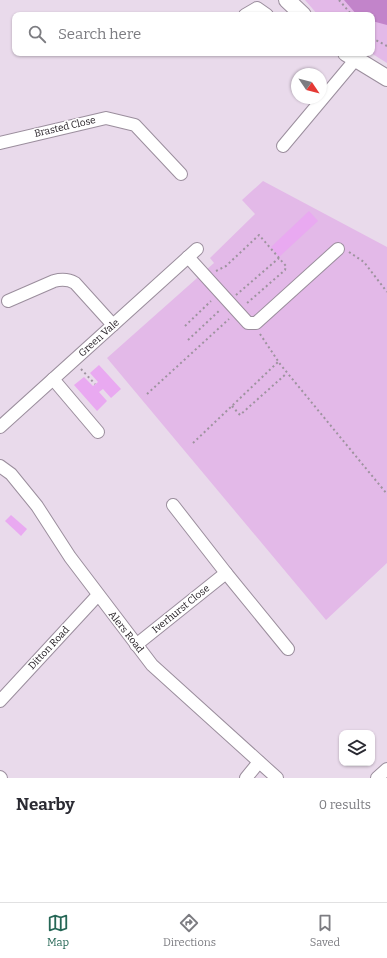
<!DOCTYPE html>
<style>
:root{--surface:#fff;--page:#f2f2f3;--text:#2b2b33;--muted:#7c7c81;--line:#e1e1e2;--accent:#266756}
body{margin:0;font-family:Bitter,serif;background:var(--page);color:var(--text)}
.controls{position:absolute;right:12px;bottom:12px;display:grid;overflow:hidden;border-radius:8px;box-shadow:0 1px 3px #0004}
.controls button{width:36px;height:36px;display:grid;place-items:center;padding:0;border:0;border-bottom:1px solid var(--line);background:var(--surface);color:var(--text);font:20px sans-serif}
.compass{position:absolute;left:291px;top:68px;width:36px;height:36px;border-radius:50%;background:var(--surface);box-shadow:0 1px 3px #0004;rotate:125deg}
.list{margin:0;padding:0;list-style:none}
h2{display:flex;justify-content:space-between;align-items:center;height:52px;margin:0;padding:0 16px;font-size:17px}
h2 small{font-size:13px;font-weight:400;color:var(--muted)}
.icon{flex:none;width:22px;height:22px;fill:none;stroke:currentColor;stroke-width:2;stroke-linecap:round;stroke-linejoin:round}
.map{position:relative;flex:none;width:387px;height:778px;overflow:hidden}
.search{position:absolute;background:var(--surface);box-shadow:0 1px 3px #0004;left:12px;right:12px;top:12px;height:44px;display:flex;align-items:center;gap:10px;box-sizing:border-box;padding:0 14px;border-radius:8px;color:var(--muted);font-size:15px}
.sheet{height:124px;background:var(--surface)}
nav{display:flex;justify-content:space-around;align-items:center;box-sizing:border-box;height:56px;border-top:1px solid var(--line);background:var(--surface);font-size:11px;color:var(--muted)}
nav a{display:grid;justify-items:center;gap:2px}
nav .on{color:var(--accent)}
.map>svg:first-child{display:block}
.green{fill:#e3b9e8}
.water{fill:#c284ca}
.building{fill:#e9a9f1}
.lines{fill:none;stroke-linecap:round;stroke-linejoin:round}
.minor-casing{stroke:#9b8e9d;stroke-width:14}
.major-casing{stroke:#9b8e9d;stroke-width:18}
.path{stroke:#9e939f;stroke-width:2;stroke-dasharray:2 3;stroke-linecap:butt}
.minor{stroke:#fff;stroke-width:12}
.major{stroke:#fff;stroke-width:16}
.labels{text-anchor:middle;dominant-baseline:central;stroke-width:3;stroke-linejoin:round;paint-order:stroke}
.street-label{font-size:10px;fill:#201a20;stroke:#fff}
</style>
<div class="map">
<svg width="387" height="778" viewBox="0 0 387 778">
<rect width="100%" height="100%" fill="#e9daeb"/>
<g class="green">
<polygon points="305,0 387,0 387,63 371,53 372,15 318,15"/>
<polygon points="263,181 387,247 387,563 326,620 107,358 214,263 210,258 255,214 242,200"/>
</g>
<polygon class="water" points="344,0 387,0 387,25 372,21 372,15 357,15"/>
<g class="building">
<polygon points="309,211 318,221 279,257 271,247"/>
<polygon points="99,365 121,389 111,398 103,389 99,392 107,401 97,411 74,385 84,377 93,386 98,382 90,373"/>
<polygon points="11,515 27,529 21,536 5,521"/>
</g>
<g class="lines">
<g class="minor-casing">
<g id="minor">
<polyline points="245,15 257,8 267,15"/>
<polyline points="0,143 106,118 135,125 181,174"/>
<polyline points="283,146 355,60"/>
<polyline points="188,257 248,323 256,323 338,249"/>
<path d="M8 301 54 281C62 279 68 279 75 283L113 325"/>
<polyline points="53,379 98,432"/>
<polyline points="0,427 197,249"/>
<polyline points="0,466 11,474 37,506 70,557 152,665 277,778"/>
<polyline points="173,505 226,573"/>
<polyline points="136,645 226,573 288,649"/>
<polyline points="0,701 98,595"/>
<polyline points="0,777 1,778"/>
<polyline points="246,778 259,762"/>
<polyline points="377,778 387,769"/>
</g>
</g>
<g class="major-casing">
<g id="major">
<polyline points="287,0 303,15"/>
<polyline points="346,53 387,78"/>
</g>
</g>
<g class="path">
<polyline points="339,0 352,15"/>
<polyline points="372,38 387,46"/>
<polyline points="349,252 364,262 387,292"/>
<polyline points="216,271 226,266 259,235 286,266 285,270 246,304"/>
<polyline points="236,295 279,258"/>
<polyline points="185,326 211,301"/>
<polyline points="260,334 280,364 387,494"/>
<polyline points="188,340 220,310"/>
<polyline points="81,369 95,384"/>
<polyline points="147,394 229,319"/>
<polyline points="232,406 240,415 287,373"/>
<polyline points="193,443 278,362"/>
</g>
<use href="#minor" class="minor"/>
<use href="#major" class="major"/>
</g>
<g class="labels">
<g class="street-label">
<text transform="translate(65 127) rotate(-13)">Brasted Close</text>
<text transform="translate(99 338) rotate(-42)">Green Vale</text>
<text transform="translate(181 609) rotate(-39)">Iverhurst Close</text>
<text transform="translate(126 632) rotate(52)">Alers Road</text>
<text transform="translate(49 648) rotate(-47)">Ditton Road</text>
</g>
</g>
</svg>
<div class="controls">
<button><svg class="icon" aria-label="layers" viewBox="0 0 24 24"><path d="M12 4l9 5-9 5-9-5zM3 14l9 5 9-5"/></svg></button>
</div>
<svg class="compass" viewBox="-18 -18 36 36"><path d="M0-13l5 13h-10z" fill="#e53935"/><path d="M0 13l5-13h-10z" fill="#7c7c81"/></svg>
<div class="search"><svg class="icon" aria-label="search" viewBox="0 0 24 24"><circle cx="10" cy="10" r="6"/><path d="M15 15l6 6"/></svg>Search here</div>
</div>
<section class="sheet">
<h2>Nearby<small>0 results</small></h2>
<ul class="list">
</ul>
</section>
<nav>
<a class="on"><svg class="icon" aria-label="map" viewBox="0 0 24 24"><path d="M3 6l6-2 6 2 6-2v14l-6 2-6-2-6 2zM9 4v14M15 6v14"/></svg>Map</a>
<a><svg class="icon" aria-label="directions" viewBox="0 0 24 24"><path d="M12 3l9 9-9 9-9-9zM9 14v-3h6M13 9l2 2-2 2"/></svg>Directions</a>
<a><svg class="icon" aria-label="saved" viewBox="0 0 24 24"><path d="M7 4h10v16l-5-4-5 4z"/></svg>Saved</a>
</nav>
